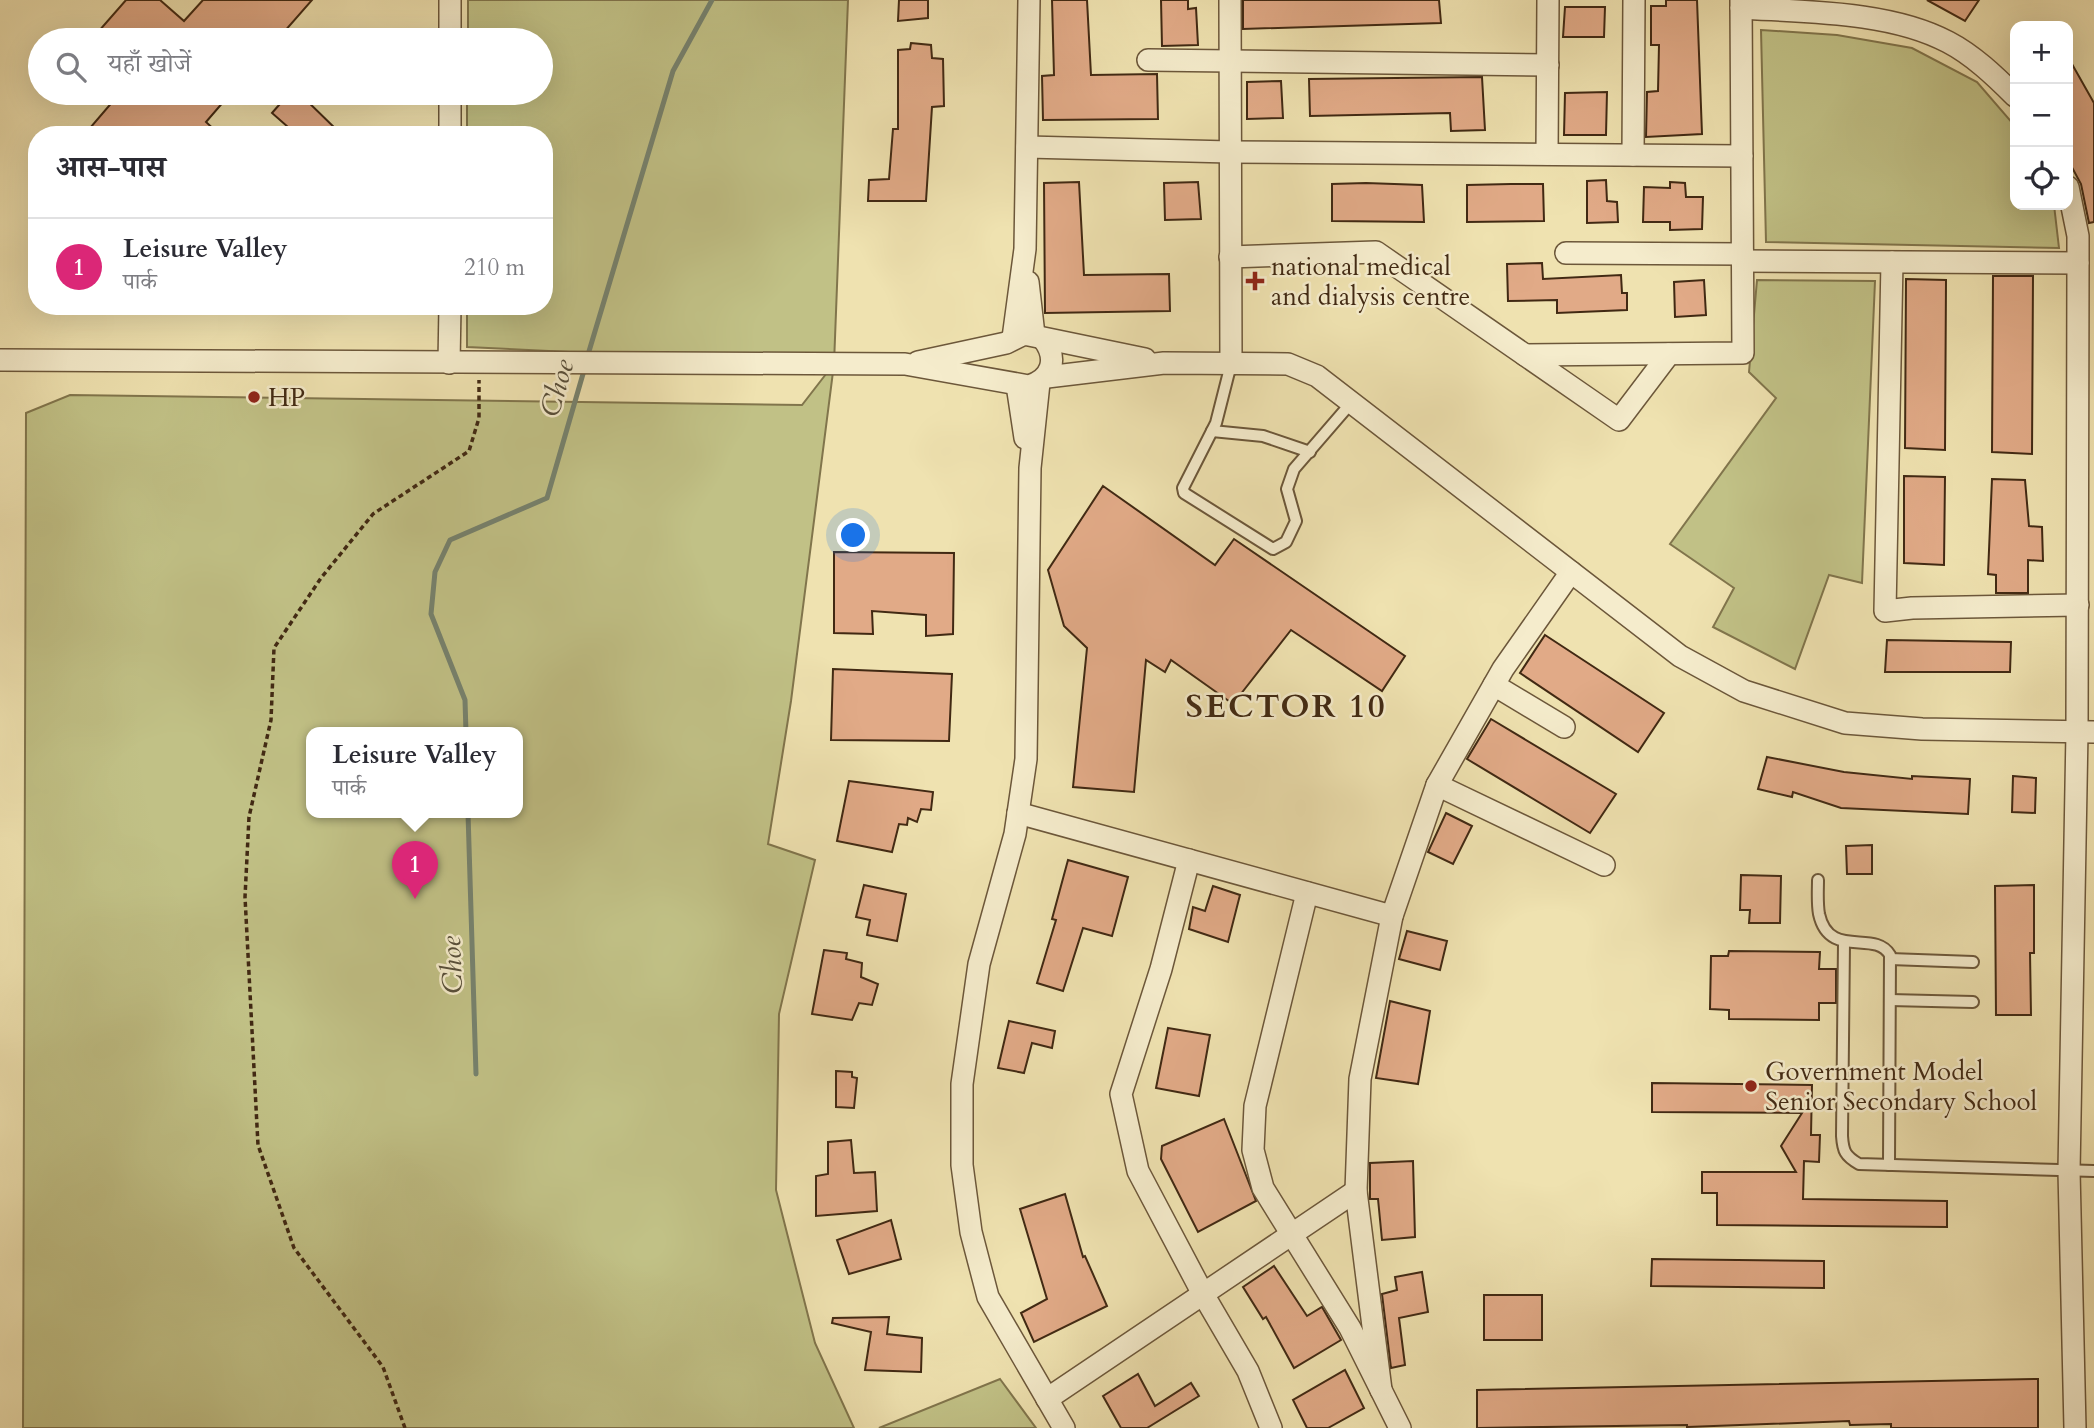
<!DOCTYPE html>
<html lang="hi">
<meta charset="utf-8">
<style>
:root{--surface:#fff;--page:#f2f2f3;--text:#2b2b33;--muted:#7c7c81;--line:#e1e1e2;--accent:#db2777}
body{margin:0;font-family:Cardo,"Noto Serif Devanagari",serif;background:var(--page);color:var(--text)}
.controls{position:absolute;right:21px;top:21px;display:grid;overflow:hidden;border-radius:14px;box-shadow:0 7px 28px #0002}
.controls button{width:63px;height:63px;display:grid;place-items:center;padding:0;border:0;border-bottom:2px solid var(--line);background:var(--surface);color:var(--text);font:35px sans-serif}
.you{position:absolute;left:854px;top:536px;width:24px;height:24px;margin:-18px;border:5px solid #fff;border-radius:50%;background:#1a73e8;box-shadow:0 0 0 10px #1a73e833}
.badge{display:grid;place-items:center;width:46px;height:46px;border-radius:50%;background:var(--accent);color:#fff;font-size:23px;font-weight:700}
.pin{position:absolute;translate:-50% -58px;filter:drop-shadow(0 2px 4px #0008)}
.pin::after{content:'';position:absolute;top:37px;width:24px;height:21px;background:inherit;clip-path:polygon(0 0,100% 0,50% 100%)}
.popup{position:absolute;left:306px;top:727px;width:217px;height:91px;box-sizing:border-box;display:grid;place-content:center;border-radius:14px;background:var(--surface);filter:drop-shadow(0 2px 5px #0005);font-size:23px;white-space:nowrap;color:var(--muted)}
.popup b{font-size:26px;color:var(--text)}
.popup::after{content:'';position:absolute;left:50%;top:100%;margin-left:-14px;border:14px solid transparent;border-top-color:var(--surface)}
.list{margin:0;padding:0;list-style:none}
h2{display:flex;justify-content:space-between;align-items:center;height:91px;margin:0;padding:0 28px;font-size:30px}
h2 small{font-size:23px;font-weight:400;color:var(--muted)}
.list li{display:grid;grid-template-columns:46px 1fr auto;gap:21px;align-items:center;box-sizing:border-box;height:98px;padding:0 28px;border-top:2px solid var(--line)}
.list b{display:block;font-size:26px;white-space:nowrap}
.list p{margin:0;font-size:23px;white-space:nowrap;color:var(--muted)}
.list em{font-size:23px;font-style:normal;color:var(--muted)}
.icon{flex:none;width:38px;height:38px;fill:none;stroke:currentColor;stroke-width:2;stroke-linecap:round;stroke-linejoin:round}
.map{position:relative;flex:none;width:2094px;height:1428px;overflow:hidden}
.search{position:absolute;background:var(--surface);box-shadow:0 7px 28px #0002;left:28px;top:28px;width:525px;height:77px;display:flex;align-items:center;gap:18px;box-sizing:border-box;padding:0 24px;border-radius:38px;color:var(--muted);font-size:26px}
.panel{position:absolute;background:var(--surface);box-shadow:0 7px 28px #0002;left:28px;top:126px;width:525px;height:189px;border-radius:28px}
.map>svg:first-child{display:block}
.green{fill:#c1c186;stroke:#81754c;stroke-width:2;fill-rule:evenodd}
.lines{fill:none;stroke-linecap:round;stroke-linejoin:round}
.stream{stroke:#76826e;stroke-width:5}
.building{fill:#e1aa87;stroke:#412913;stroke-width:2}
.lane-casing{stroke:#6c573a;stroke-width:14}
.street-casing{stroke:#6c573a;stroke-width:24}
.path{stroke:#412913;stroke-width:3.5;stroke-dasharray:5 3.5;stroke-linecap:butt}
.lane{stroke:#f5eccc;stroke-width:10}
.street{stroke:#f5eccc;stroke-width:21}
.poi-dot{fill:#8f2418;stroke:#f5eccc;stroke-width:2.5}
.labels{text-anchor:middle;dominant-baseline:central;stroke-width:5;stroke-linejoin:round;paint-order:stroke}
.poi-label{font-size:26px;fill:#412913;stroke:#f5eccc;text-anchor:start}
.water-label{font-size:28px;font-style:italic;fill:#574e39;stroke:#f5eccc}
.district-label{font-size:33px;font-weight:bold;letter-spacing:2px;fill:#412913;stroke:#f5eccc}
</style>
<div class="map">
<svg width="2094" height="1428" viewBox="0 0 2094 1428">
<rect width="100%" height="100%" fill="#efe2b0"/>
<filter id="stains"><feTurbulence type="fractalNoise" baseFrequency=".00286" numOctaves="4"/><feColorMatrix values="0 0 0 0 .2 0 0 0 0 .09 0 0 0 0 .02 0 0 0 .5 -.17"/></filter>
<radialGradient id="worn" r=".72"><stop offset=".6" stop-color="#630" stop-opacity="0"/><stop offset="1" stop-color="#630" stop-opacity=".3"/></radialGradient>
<g class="green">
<path d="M468 0H848L834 364 791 701 768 844 815 860 779 1014 776 1190 815 1343 854 1428H23L26 413 70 395 802 405 833 365 467 347V306H544V135H467V93H541V40H468ZM312 733H518V813H312Z"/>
<polygon points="1761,30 1837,35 1912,48 1977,82 2015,126 2015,205 2054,205 2059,248 1766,242"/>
<polygon points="1757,280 1875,281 1862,583 1829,575 1795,669 1713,627 1734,588 1670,544 1776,398 1749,372"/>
<polygon points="1000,1379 1036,1428 879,1428"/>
</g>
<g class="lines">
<g class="stream">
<polyline points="587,358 673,71 712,0"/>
<polyline points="466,733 465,700 431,614 435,572 450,540 547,498 585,367"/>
<polyline points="468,813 476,1074"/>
</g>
</g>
<g class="building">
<polygon points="126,0 160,0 184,21 203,0 312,0 277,40 91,40"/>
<polygon points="899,0 928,0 928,18 898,21"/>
<polygon points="1052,0 1087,0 1091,75 1157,74 1158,119 1043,120 1042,76 1054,75"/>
<polygon points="1161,0 1188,0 1188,9 1196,8 1198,45 1162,46"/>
<polygon points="1243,0 1439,0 1441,23 1243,29"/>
<polygon points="1666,0 1697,0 1702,134 1646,137 1647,92 1658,91 1659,45 1651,45 1651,6 1666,6"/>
<polygon points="1927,0 1979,0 1965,21"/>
<polygon points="1565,7 1605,7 1604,37 1563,37"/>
<polygon points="911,43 931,45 932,58 943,59 944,106 932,107 926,201 868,201 869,180 889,179 893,129 898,129 898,50 910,49"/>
<polygon points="2068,57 2094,103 2094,222 2089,223 2081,184 2068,160"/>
<polygon points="1482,77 1485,130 1451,131 1450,113 1310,116 1309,79"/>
<polygon points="1281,81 1283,118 1247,119 1247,82"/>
<polygon points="1607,92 1606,135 1564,135 1565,93"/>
<polygon points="120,93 231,93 206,122 220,135 84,135"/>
<polygon points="265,93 299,93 342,135 297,135 272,113 279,105"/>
<polygon points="1606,180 1607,201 1617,202 1618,222 1587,223 1587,181"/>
<polygon points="1079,182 1084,275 1169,274 1170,311 1045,313 1044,183"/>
<polygon points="1198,182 1201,219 1165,220 1164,183"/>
<polygon points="1670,182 1685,183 1686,197 1703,197 1702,229 1670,230 1670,222 1643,222 1644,187 1670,188"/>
<polygon points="1366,183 1422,185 1424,222 1332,221 1332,184"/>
<polygon points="1511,184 1543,184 1544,221 1467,222 1467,185"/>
<polygon points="1542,263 1543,279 1621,275 1622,293 1627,293 1627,310 1557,313 1557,300 1508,301 1507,264"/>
<polygon points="1993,276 2033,276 2032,454 1992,452"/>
<polygon points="1906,279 1946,280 1945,450 1905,448"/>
<polygon points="1704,280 1706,315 1675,317 1674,282"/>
<polygon points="1904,476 1945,477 1944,565 1904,563"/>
<polygon points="1992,479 2025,480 2029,526 2042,527 2043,561 2028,560 2028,593 1996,593 1996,575 1988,574"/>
<polygon points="1103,486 1215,565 1234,539 1405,656 1382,691 1291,630 1233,704 1171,660 1165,672 1146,660 1134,792 1073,787 1087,648 1064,626 1048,570"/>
<polygon points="834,552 954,553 953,634 926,636 926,615 872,611 873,634 834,633"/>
<polygon points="1545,635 1664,713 1638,752 1520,673"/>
<polygon points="1887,640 2011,642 2010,672 1885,672"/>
<polygon points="833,669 952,674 949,741 831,740"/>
<polygon points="1491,719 1616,794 1590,833 1467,759"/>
<polygon points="1767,757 1844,772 1912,779 1912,776 1970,779 1968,814 1841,808 1793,792 1792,797 1758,789"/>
<polygon points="2013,776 2036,778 2035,813 2012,812"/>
<polygon points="849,781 933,792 931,810 921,809 917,822 908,818 907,825 899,824 892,852 837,841"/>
<polygon points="1446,813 1472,826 1453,864 1428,852"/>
<polygon points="1872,845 1872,874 1847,874 1846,846"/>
<polygon points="1068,860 1128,877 1112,936 1083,928 1063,991 1037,983 1056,920 1052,919"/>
<polygon points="1741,875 1781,876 1780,923 1749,923 1750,910 1740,910"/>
<polygon points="864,885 906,894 897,941 867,935 870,920 856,917"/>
<polygon points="2034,885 2034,953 2030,953 2031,1015 1996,1015 1995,886"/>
<polygon points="1213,886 1240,895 1228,942 1189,929 1193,907 1205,911"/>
<polygon points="1407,931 1447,941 1440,970 1399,959"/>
<polygon points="824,950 847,953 846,959 862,963 861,977 878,984 872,1005 859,1003 852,1020 812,1014"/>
<polygon points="1729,951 1820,952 1819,969 1836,969 1836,1003 1819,1003 1819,1020 1729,1019 1729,1010 1710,1009 1711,956 1728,956"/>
<polygon points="1390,1001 1430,1011 1418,1084 1376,1078"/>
<polygon points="1009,1021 1055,1031 1052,1048 1032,1043 1024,1073 998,1068"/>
<polygon points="1168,1028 1210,1035 1199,1096 1156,1088"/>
<polygon points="836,1071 852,1072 852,1077 857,1078 854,1108 836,1107"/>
<polygon points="1652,1083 1812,1085 1811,1135 1820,1135 1819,1162 1804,1161 1803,1199 1947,1201 1947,1227 1717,1225 1717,1193 1702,1193 1702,1172 1796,1172 1781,1146 1802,1113 1652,1112"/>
<polygon points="1224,1119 1256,1201 1198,1232 1161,1159 1162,1146"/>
<polygon points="851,1140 854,1173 875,1172 877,1211 816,1216 816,1176 828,1174 828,1142"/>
<polygon points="1413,1161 1415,1237 1382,1240 1378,1199 1370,1199 1370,1163"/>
<polygon points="1065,1194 1083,1257 1085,1256 1107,1306 1034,1342 1021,1313 1047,1299 1020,1209"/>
<polygon points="891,1220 901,1259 849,1274 837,1240"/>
<polygon points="1652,1259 1824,1261 1824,1288 1651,1286"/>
<polygon points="1274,1266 1307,1316 1322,1307 1341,1340 1294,1368 1266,1317 1263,1319 1243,1287"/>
<polygon points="1422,1272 1428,1312 1399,1318 1405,1365 1391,1368 1382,1294 1397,1290 1395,1277"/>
<rect x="1484" y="1295" width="58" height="45"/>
<polygon points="889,1317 887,1334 922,1338 921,1372 865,1370 871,1332 832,1323 833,1318"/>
<polygon points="1345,1370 1364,1408 1328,1428 1307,1428 1293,1400"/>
<polygon points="1138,1374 1155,1406 1191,1383 1199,1396 1147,1428 1121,1428 1103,1396"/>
<polygon points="2038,1379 2038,1428 1891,1428 1891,1424 1850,1425 1849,1421 1687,1427 1687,1425 1477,1428 1477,1390"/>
</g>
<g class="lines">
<g class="lane-casing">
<g id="lane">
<polyline points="1231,364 1216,423 1183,488 1184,493 1273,549 1286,542 1296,521 1287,489 1294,469 1351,403"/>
<polyline points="1212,431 1263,436 1310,452"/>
<path d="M1818 880C1818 890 1817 903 1819 914 1829 960 1875 929 1890 955L1889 1165"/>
<path d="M1844 943 1842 1136C1843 1151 1845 1156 1859 1164L2094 1171"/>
<polyline points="1890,959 1973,962"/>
<polyline points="1890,1000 1973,1002"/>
</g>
</g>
<g class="street-casing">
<g id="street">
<polyline points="1230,0 1231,364"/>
<path d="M1741 8C1805 12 1890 11 1948 42 1973 55 1995 76 2015 96"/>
<polyline points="450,40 450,0"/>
<polyline points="1148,60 1548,65"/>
<polyline points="450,135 450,93"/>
<polyline points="1027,147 1230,152 1742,156"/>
<polyline points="1547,154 1548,0"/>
<polyline points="1633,155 1634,0"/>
<polyline points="2068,187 2078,236 2078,263 2077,732 2069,1171 2075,1428"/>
<polyline points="1566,253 1743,254"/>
<polyline points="1230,257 1376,252 1619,420 1669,354"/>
<polyline points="1743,261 2078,263"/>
<polyline points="1892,262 1885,611 1912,608 2078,605"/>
<polyline points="1028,282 1034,335"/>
<polyline points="1013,338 1025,249 1029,0"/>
<polyline points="1525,355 1743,353 1741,0"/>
<path d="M0 360 905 364 1029 386C1052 379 1058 359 1044 340"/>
<polyline points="918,362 1006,343 1024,334 1145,359"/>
<polyline points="449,363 450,306"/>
<polyline points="1047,377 1164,363 1288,364 1317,376 1680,656 1744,691 1845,723 1922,729 2094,732"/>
<polyline points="1039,383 1030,468 1026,759 1015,834 979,964 962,1084 962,1165 971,1232 988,1297 1064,1428"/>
<polyline points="1017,385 1025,438"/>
<polyline points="1494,685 1564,727"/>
<polyline points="1437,785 1604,865"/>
<polyline points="1018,813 1392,916"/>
<polyline points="1189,860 1161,969 1121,1094 1138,1171 1203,1294 1248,1371 1271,1428"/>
<polyline points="1307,893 1255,1106 1253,1150 1263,1188 1350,1328 1400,1428"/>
<polyline points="1381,1390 1356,1191 1360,1079 1392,916 1437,785 1503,669 1571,572"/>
<polyline points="1047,1399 1356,1191"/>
</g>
</g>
<polyline class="path" points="405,1428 383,1367 294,1248 258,1145 245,897 249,817 271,720 274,648 321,578 373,514 469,451 479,418 479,380"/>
<use href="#lane" class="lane"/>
<use href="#street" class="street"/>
</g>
<g class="poi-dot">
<path d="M1251.5 270.5h7v7h7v7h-7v7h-7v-7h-7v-7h7z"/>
<circle cx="254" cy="397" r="7"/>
<circle cx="1751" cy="1086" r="7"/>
</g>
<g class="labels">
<g class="poi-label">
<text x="1271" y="266">national medical<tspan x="1271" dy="30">and dialysis centre</tspan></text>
<text x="268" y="397">HP</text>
<text x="1765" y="1071">Government Model<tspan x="1765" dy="30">Senior Secondary School</tspan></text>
</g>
<g class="water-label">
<text transform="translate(557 388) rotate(-74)">Choe</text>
<text transform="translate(452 965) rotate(-92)">Choe</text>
</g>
<g class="district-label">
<text x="1286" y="706">SECTOR 10</text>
</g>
</g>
<rect width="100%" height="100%" filter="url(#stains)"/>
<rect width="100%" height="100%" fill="url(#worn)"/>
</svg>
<div class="controls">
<button>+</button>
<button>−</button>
<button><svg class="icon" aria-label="locate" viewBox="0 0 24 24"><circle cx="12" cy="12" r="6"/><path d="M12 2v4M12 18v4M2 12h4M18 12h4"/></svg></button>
</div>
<div class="you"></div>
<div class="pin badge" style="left:415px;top:899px">1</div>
<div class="popup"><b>Leisure Valley</b>पार्क</div>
<div class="search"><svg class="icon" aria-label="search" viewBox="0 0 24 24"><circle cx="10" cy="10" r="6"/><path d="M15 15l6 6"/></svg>यहाँ खोजें</div>
<section class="panel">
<h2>आस-पास<small></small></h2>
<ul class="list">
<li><span class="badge">1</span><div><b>Leisure Valley</b><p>पार्क</p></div><em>210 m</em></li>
</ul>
</section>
</div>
